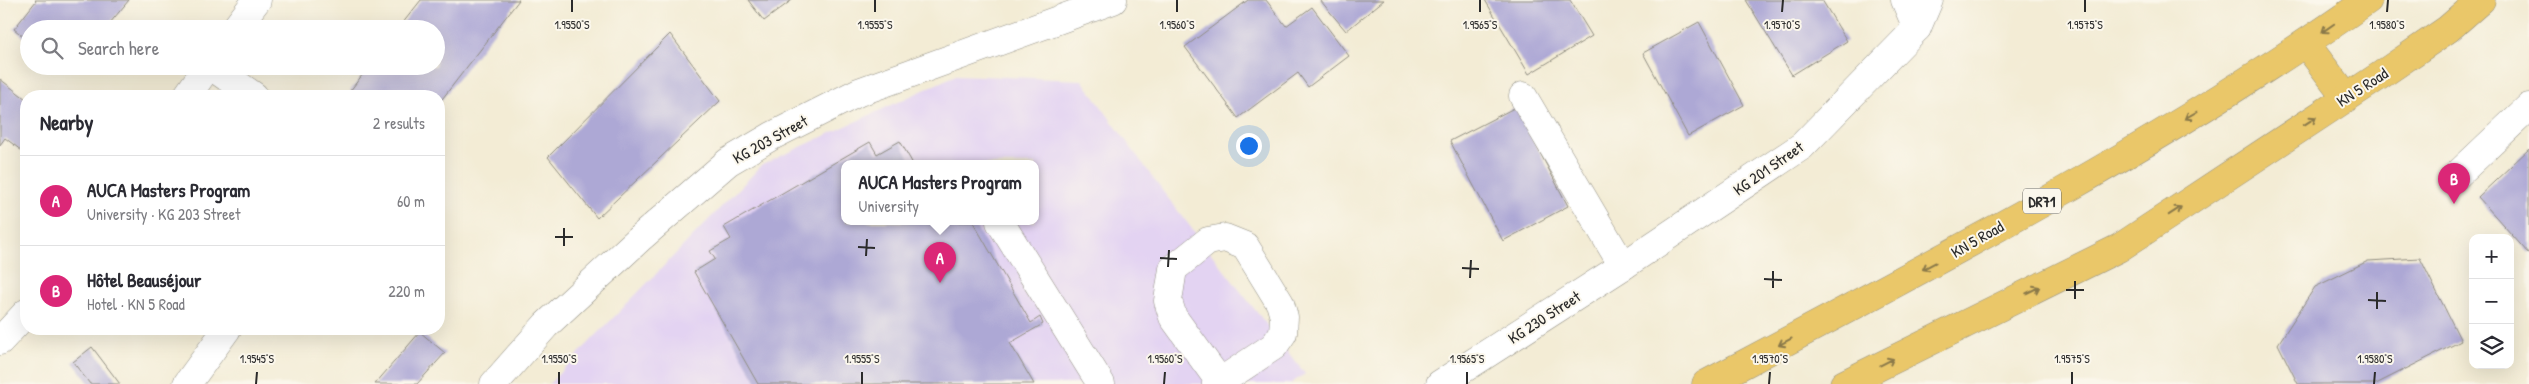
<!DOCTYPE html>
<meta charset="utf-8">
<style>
:root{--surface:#fff;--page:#f2f2f3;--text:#2b2b33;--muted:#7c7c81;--line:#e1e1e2;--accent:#db2777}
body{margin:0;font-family:"Patrick Hand",sans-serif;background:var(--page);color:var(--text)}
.controls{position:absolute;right:15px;bottom:15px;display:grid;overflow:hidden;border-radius:10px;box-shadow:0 5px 20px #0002}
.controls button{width:45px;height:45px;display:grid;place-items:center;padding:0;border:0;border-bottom:1px solid var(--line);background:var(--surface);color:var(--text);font:25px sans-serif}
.you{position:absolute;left:1248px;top:145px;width:18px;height:18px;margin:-12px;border:4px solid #fff;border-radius:50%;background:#1a73e8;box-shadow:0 0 0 8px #1a73e833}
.badge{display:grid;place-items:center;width:32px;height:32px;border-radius:50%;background:var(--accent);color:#fff;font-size:16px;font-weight:700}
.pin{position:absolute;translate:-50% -41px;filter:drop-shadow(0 1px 2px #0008)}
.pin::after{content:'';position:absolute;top:26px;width:18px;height:15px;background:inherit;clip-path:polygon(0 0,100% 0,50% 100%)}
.popup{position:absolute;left:841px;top:160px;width:198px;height:65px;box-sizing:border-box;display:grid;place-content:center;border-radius:10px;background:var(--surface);filter:drop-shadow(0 1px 4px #0005);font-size:16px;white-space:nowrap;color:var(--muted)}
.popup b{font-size:19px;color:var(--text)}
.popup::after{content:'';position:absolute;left:50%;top:100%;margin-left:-10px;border:10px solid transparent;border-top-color:var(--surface)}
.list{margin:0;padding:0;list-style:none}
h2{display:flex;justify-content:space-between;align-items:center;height:65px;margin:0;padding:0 20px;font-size:21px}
h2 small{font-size:16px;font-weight:400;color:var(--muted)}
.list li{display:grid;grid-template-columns:32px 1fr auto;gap:15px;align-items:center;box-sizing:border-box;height:90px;padding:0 20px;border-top:1px solid var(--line)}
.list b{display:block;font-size:19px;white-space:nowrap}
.list p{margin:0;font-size:16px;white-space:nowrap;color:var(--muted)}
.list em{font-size:16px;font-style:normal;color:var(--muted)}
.icon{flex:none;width:28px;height:28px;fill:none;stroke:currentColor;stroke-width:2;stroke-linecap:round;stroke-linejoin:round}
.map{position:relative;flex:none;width:2529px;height:384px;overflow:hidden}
.search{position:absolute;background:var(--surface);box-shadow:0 5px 20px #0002;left:20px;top:20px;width:425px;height:55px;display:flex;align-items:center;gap:12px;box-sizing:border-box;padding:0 18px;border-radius:28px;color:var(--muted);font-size:19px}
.panel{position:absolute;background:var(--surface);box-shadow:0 5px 20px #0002;left:20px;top:90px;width:425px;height:245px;border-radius:20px}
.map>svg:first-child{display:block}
.built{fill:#e3d3f2;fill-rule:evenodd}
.building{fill:#ada8d5}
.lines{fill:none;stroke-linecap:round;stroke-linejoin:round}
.minor-casing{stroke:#8f8c80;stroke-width:29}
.major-casing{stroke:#8f8c80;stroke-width:29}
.minor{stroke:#fff;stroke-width:28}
.major{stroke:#eac769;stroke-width:28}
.oneway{stroke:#8a794a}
.ticks{fill:none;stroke:#2b2b2b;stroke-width:2}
.labels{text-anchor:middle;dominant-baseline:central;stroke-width:4;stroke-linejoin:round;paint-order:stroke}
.shield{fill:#fbf7ec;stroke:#696865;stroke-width:1}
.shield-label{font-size:15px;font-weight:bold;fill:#2b2b2b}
.street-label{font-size:16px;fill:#2b2b2b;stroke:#fbf7ec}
.ticks-label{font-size:12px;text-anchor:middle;fill:#2b2b2b;stroke:#fbf7ec;stroke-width:4;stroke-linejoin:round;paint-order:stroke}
</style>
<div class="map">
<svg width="2529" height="384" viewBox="0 0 2529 384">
<rect width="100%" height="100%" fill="#fbf7ec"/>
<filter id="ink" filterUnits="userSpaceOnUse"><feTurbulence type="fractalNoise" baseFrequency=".02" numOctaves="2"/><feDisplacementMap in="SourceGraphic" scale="10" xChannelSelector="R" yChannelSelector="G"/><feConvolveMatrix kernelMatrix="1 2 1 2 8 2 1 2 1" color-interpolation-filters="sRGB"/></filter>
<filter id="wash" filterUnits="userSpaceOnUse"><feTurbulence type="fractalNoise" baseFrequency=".0096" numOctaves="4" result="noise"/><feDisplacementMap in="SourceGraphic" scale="20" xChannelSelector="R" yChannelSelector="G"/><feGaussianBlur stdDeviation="1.12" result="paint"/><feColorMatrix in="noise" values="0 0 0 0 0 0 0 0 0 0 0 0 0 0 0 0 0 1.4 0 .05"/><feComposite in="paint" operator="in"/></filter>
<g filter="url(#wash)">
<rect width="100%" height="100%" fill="#f3ecd5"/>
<path class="built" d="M956 75 1082 80 1164 193 1305 374 1290 384H549L762 165ZM845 164H1035V222H845Z"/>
<g id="blocks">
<g class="building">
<polygon points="35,0 129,0 105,29 29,29 29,41 14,29 36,1"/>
<polygon points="421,0 519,0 439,103 439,96 356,96 350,91 369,66 436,66 436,29 398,29"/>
<polygon points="748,0 792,0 764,21"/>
<polygon points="1248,0 1266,0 1286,26 1312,7 1349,56 1308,87 1298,73 1238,118 1185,47"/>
<polygon points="1320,0 1384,0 1346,31"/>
<polygon points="1485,0 1570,0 1592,36 1529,74"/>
<polygon points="1746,0 1822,0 1847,41 1792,75"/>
<polygon points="1699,22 1744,105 1688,136 1643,53"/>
<polygon points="670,34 720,101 597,218 548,157"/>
<polygon points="0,79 26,99 26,154 5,138 0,145"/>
<polygon points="1516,107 1568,206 1503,241 1450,141"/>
<polygon points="900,141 913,164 845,164 845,222 973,222 1031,323 1040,317 1043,324 1010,343 1034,384 758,384 694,272 715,259 710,251 731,239 724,227 870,142 877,154"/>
<polygon points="2529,149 2529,254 2478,197"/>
<polygon points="2420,258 2461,341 2376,384 2298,384 2278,344 2315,287 2368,261"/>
<polygon points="420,332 445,353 417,384 375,384"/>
<polygon points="92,347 120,384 90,384 73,362"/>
</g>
</g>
</g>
<g filter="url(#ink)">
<use href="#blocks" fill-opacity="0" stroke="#8f8c80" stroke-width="1"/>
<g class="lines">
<g class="minor-casing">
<g id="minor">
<polyline points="1905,0 1917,28"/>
<polyline points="235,29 257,0"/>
<polyline points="211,66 254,96"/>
<polyline points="187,96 208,66"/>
<polyline points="1523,96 1623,266"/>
<polyline points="2454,178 2529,107"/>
<polyline points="1000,222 1101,384"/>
<polyline points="0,341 26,313"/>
<polyline points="187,384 227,329"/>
<polyline points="494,384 546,325 639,239 728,162 772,136 859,92 1113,0"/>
<polyline points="1216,384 1220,382 1274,346 1283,333 1284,317 1280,303 1245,246 1225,238 1208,241 1173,269 1168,301 1173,317 1220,382"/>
<polyline points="1440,384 1623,266 1802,146 1917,28 1929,0"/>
</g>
</g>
<g class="major-casing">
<g id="major">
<polyline points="2306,44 2346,97"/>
<path d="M1706 384C1931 265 2159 147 2368 0"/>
<polyline points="1844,384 2119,248 2381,75 2448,29 2481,0"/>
</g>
</g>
<use href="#minor" class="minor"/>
<use href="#major" class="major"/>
</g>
<defs><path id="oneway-shaft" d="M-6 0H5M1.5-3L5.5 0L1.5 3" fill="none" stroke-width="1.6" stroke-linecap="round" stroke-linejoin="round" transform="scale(1.25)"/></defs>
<g class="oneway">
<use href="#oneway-shaft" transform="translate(2328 28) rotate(145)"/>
<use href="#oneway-shaft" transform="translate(2191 115) rotate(150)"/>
<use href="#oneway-shaft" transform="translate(2310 121) rotate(-33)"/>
<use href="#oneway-shaft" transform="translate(2175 211) rotate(-33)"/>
<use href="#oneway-shaft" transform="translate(1929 266) rotate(152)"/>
<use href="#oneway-shaft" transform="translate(2033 290) rotate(-26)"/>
<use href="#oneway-shaft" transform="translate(1785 342) rotate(152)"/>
<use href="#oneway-shaft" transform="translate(1887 362) rotate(-27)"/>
</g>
</g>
<path class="ticks" d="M572 12V0M875 12V0M1177 12V0M1480 12V0M1782 12 1783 0M2085 12V0M2387 12 2388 0M555 237H573M564 246V228M858 247 875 248M866 256 867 239M1160 258 1177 259M1168 267 1169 250M1462 268 1479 269M1470 278 1471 260M1764 279 1782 280M1773 288V271M2066 290H2084M2075 299V281M2368 300 2386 301M2377 309V292M256 384 257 372M559 384V372M862 384V372M1164 384 1165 372M1467 384V372M1769 384 1770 372M2072 384V372M2374 384 2375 372"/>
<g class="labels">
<rect class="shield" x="2023" y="188.5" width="38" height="25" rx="4"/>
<g class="shield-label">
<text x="2042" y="201">DR71</text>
</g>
<g class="street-label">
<text transform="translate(2362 87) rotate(-33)">KN 5 Road</text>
<text transform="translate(770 139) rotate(-29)">KG 203 Street</text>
<text transform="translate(1768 168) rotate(-35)">KG 201 Street</text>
<text transform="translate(1977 239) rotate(-30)">KN 5 Road</text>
<text transform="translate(1544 317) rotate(-33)">KG 230 Street</text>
</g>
</g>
<g class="ticks-label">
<text x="572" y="29">1.9550°S</text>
<text x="875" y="29">1.9555°S</text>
<text x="1177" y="29">1.9560°S</text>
<text x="1480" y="29">1.9565°S</text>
<text x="1782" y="29">1.9570°S</text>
<text x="2085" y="29">1.9575°S</text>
<text x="2387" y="29">1.9580°S</text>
<text x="257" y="363">1.9545°S</text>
<text x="559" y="363">1.9550°S</text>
<text x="862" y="363">1.9555°S</text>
<text x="1165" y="363">1.9560°S</text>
<text x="1467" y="363">1.9565°S</text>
<text x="1770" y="363">1.9570°S</text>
<text x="2072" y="363">1.9575°S</text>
<text x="2375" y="363">1.9580°S</text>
</g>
</svg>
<div class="controls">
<button>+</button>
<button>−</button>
<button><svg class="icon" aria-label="layers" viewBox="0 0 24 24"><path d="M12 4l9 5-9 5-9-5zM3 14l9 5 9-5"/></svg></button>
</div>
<div class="you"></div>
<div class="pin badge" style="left:940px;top:283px">A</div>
<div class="popup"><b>AUCA Masters Program</b>University</div>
<div class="pin badge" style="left:2454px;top:204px">B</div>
<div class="search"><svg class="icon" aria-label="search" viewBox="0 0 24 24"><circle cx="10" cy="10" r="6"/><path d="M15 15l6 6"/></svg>Search here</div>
<section class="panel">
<h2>Nearby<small>2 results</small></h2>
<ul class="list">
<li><span class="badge">A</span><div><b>AUCA Masters Program</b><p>University · KG 203 Street</p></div><em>60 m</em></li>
<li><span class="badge">B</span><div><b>Hôtel Beauséjour</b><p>Hotel · KN 5 Road</p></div><em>220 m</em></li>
</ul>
</section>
</div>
